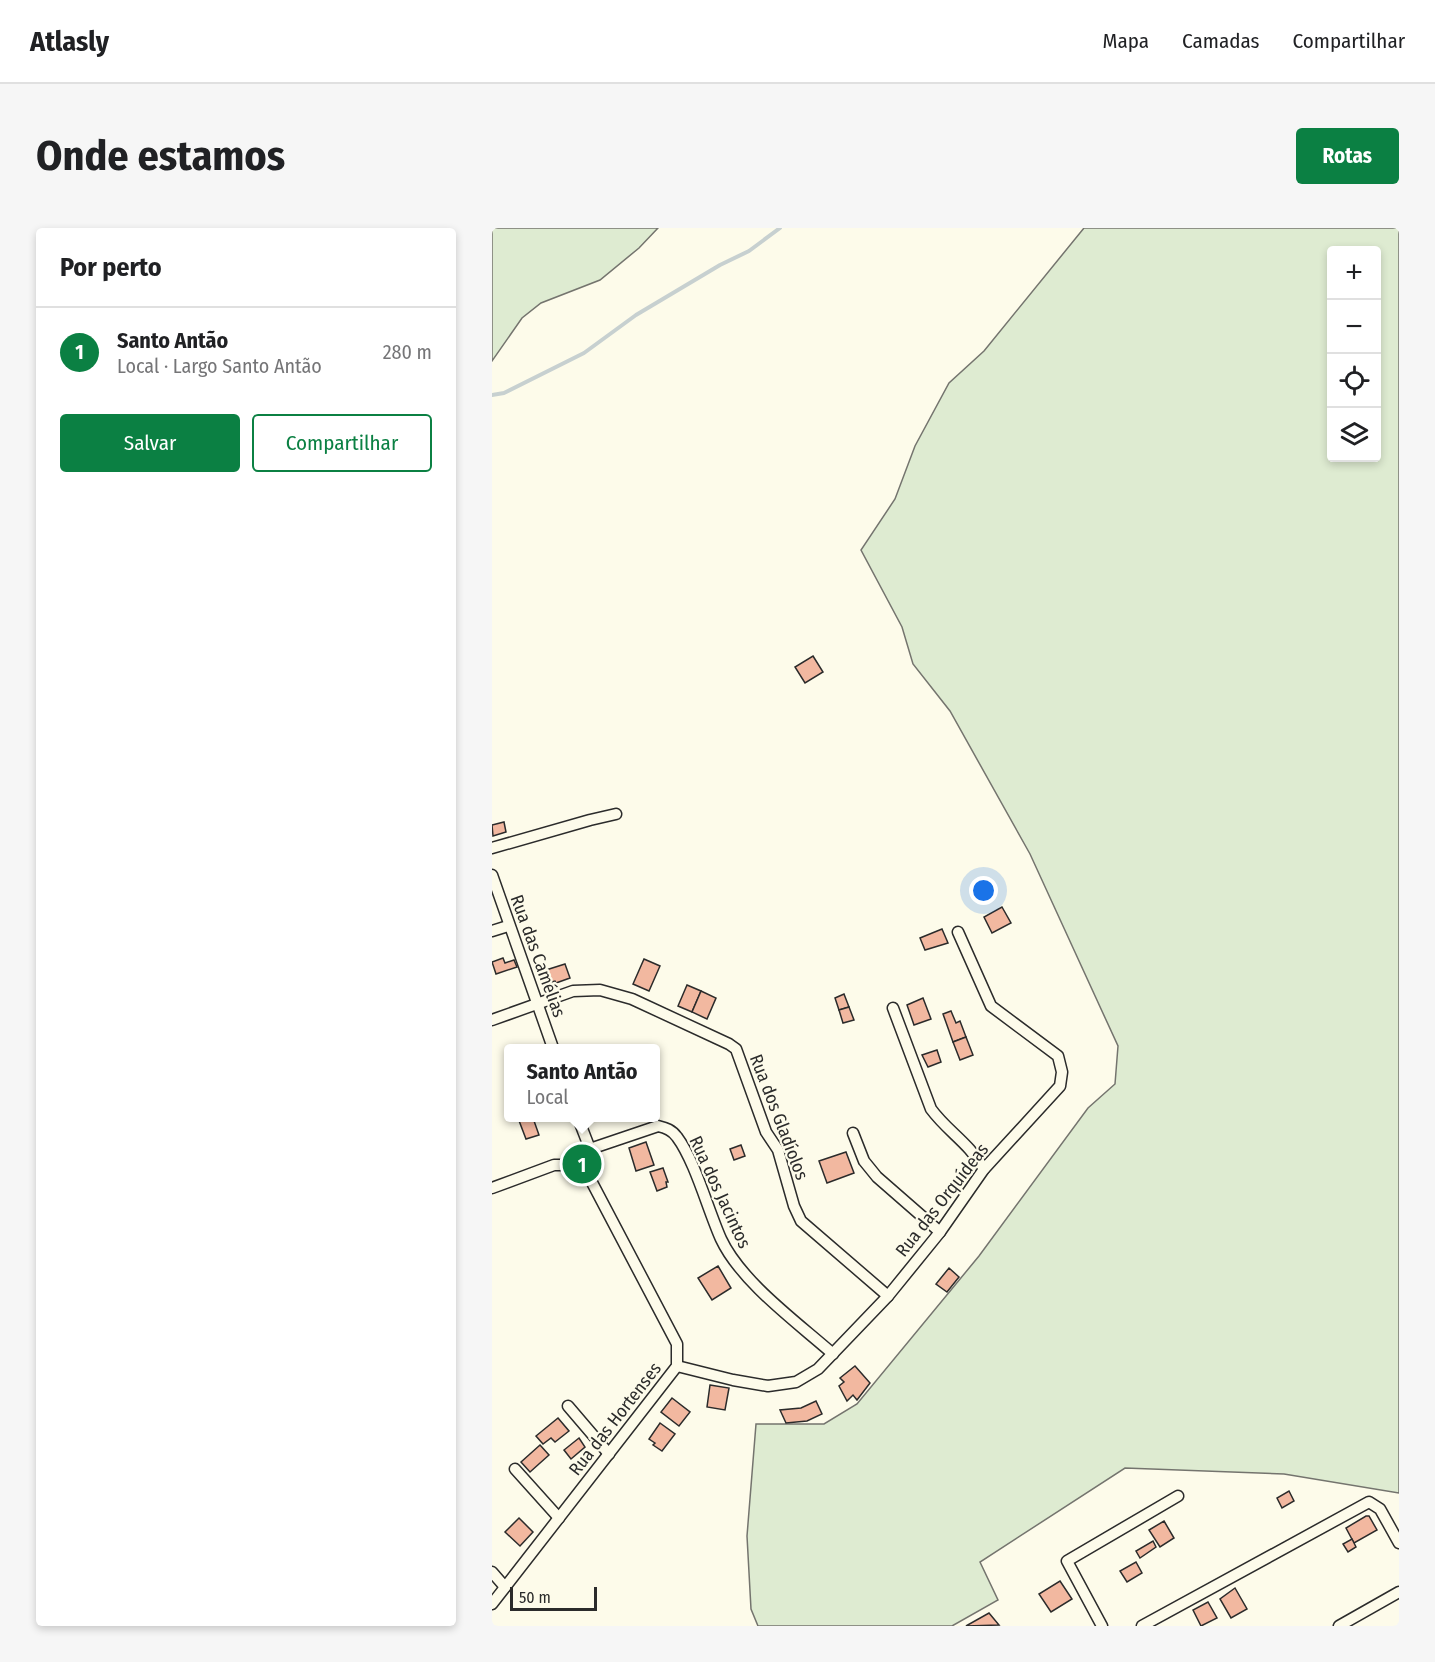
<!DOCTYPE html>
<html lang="pt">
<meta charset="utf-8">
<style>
:root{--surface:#fff;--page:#f6f6f6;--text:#202124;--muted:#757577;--line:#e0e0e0;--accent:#0b8043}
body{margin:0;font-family:"Fira Sans Condensed",sans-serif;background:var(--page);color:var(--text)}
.controls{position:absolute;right:18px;top:18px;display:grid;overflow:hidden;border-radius:6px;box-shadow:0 3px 9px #0003}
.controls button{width:54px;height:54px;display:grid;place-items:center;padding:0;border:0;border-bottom:2px solid var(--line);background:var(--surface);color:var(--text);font:30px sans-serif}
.scale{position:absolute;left:18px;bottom:15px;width:87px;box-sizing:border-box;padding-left:6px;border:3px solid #2b2b2b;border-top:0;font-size:16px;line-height:21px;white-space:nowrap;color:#2b2b2b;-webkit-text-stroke:4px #fdfbea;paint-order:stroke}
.you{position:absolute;left:492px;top:663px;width:21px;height:21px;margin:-15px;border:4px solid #fff;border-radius:50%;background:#1a73e8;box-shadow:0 0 0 9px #1a73e833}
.badge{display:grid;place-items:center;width:39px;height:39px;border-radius:50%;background:var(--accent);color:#fff;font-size:20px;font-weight:700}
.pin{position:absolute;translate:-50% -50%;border:3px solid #fff;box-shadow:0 2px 6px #0006}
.popup{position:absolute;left:12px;top:816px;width:156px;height:78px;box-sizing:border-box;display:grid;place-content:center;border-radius:6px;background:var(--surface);filter:drop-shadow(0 2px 4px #0005);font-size:20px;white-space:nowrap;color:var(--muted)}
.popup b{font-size:22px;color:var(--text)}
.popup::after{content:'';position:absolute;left:50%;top:100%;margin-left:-12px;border:12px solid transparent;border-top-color:var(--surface)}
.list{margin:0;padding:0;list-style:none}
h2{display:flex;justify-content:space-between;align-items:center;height:78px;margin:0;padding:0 24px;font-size:26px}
h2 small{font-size:20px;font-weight:400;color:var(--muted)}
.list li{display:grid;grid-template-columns:39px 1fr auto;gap:18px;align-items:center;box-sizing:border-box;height:90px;padding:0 24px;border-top:2px solid var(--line)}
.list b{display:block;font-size:22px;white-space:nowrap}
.list p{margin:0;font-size:20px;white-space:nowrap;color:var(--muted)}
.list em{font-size:20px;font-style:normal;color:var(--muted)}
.actions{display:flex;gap:12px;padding:18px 24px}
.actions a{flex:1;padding:14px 0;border:2px solid var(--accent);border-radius:6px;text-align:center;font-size:21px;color:var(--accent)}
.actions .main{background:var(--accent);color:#fff}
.icon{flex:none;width:33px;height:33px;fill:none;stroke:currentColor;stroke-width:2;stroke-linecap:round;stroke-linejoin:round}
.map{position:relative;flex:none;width:907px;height:1398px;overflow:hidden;border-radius:6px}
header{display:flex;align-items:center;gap:36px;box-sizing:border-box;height:84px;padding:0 30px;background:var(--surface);border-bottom:2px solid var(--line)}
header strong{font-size:28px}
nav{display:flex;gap:33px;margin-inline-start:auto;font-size:21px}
.intro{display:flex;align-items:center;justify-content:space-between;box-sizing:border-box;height:144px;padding:0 36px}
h1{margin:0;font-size:42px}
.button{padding:15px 27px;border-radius:6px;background:var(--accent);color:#fff;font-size:21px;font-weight:700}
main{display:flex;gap:36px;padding:0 36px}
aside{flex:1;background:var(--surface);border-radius:6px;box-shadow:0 3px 9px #0003}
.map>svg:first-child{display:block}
.green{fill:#deebd1;stroke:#74746e;stroke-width:1.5;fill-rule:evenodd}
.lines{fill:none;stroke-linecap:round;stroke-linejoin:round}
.stream{stroke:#c7d0d0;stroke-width:4}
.building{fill:#f2b8a0;stroke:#2b2b2b;stroke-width:1.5}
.street-casing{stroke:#2b2b2b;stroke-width:13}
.street{stroke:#fdfbea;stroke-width:10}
.labels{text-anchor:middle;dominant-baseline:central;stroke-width:4.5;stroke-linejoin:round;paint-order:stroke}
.street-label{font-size:18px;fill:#2b2b2b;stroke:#fdfbea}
</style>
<header>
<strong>Atlasly</strong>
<nav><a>Mapa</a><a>Camadas</a><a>Compartilhar</a></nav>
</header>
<div class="intro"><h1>Onde estamos</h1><a class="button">Rotas</a></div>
<main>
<aside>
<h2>Por perto<small></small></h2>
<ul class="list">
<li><span class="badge">1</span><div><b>Santo Antão</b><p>Local · Largo Santo Antão</p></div><em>280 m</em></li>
</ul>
<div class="actions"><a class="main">Salvar</a><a>Compartilhar</a></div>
</aside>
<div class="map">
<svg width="907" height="1398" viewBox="0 0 907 1398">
<rect width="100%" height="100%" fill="#fdfbea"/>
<g class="green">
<polygon points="0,0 166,0 147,20 108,52 49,75 30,90 0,133"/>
<path d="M592 0H907V1265L792 1246 633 1240 488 1334 506 1372 460 1398H266L259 1381 255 1308 264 1196H332L365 1176 487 1028 596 880 623 856 626 818 538 626 458 483 421 436 410 399 369 322 403 271 423 218 457 155 492 123ZM840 22H884V230H840Z"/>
</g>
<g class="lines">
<polyline class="stream" points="0,167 12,165 92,125 144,87 228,37 257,23 288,0"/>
</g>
<g class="building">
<polygon points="321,428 331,444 313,455 303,439"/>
<polygon points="12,594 14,604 1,608 0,597"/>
<polygon points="510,679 519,695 500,705 492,689"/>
<polygon points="450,701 456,715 433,722 428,710"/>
<polygon points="11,730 13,735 22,732 25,739 4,746 0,734"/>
<polygon points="152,731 168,738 157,763 141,756"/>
<polygon points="73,736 78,750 64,755 63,753 59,754 54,742"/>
<polygon points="195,757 209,763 200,784 186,778"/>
<polygon points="209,763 224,770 215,791 200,784"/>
<polygon points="352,766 357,779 347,782 343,770"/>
<polygon points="431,770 439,791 422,797 415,777"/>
<polygon points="357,779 362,792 351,795 347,782"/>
<polygon points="459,783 464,795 468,793 474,809 461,814 451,786"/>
<polygon points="474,809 481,827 468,832 461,814"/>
<polygon points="445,822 449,834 436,839 430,827"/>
<polygon points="26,890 41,890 47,907 34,911"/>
<polygon points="154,914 162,937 144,943 137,920"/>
<polygon points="249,917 253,928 242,932 238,921"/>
<polygon points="354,924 362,945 335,955 327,933"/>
<polygon points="171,940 176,954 174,954 175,959 165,963 158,944"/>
<polygon points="226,1038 239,1060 220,1072 206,1050"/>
<polygon points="457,1040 467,1049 455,1064 444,1056"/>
<polygon points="363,1138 378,1155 365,1172 361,1167 355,1173 347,1158 352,1154 348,1150"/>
<polygon points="218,1157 237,1160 233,1182 215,1179"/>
<polygon points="180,1170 198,1184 187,1198 169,1184"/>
<polygon points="324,1173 330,1186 315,1193 294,1195 288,1182 309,1180"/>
<polygon points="66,1190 77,1203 63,1214 59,1210 51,1216 44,1208"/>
<polygon points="168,1195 183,1206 170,1223 161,1217 163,1215 157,1211"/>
<polygon points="87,1210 93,1219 79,1231 72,1222"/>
<polygon points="48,1217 57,1227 38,1244 29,1234"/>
<polygon points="797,1263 802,1273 790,1280 785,1270"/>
<polygon points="874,1288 877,1288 885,1302 862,1315 854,1300"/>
<polygon points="27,1290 41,1304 28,1318 13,1304"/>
<polygon points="672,1293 682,1310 668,1319 657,1302"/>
<polygon points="860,1311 864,1319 856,1324 851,1316"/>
<polygon points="661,1313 664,1319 648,1330 644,1323"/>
<polygon points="644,1334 650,1345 635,1354 628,1343"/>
<polygon points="568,1353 580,1371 559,1384 547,1366"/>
<polygon points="743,1360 755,1381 739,1390 728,1371"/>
<polygon points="716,1374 725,1390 709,1398 701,1382"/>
<polygon points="497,1385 507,1397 474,1398"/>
</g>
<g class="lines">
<g class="street-casing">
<g id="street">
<polyline points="0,620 98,592 124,586"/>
<polyline points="0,647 61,820"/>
<polyline points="0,703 16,698"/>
<path d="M401 780 439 881C456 904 476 914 492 941"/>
<polyline points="0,792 81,763 108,762 140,771 237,816 244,821 274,904 286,922 302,978 309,993 396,1068"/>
<polyline points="86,890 98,921"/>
<polyline points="361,905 372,933 385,949 448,1004"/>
<circle cx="90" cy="936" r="10"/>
<path d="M97 928 98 921 166 898C174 900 180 902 185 909 203 933 216 982 229 1011 249 1054 306 1095 341 1126"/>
<polyline points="0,960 62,937 80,937"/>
<polyline points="185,1138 241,1152 276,1158 304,1154 326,1141 396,1068 448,1004 492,941 568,858 570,844 566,828 499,778 466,704"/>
<polyline points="76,1178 117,1226"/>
<polyline points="23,1241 67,1290"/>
<polyline points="0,1344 13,1359"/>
<polyline points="0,1376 185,1138 185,1116 95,945"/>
<polyline points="610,1398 575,1333 686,1268"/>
<polyline points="650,1398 877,1274 888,1281 907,1315"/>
<polyline points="847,1398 907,1364"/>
</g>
</g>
<use href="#street" class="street"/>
</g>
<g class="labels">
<g class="street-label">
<text transform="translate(46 728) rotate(70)">Rua das Camélias</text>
<text transform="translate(287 889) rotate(69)">Rua dos Gladíolos</text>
<text transform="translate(228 964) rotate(65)">Rua dos Jacintos</text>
<text transform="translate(450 972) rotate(-52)">Rua das Orquídeas</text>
<text transform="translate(123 1191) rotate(-52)">Rua das Hortenses</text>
</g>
</g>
</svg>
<div class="controls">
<button>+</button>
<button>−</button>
<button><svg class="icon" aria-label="locate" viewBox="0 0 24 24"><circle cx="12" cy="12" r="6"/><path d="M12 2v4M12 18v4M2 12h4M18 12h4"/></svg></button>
<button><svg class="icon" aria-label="layers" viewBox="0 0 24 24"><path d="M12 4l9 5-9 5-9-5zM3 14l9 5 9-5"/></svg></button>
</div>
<div class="scale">50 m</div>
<div class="you"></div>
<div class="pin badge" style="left:90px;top:936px">1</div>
<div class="popup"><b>Santo Antão</b>Local</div>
</div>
</main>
